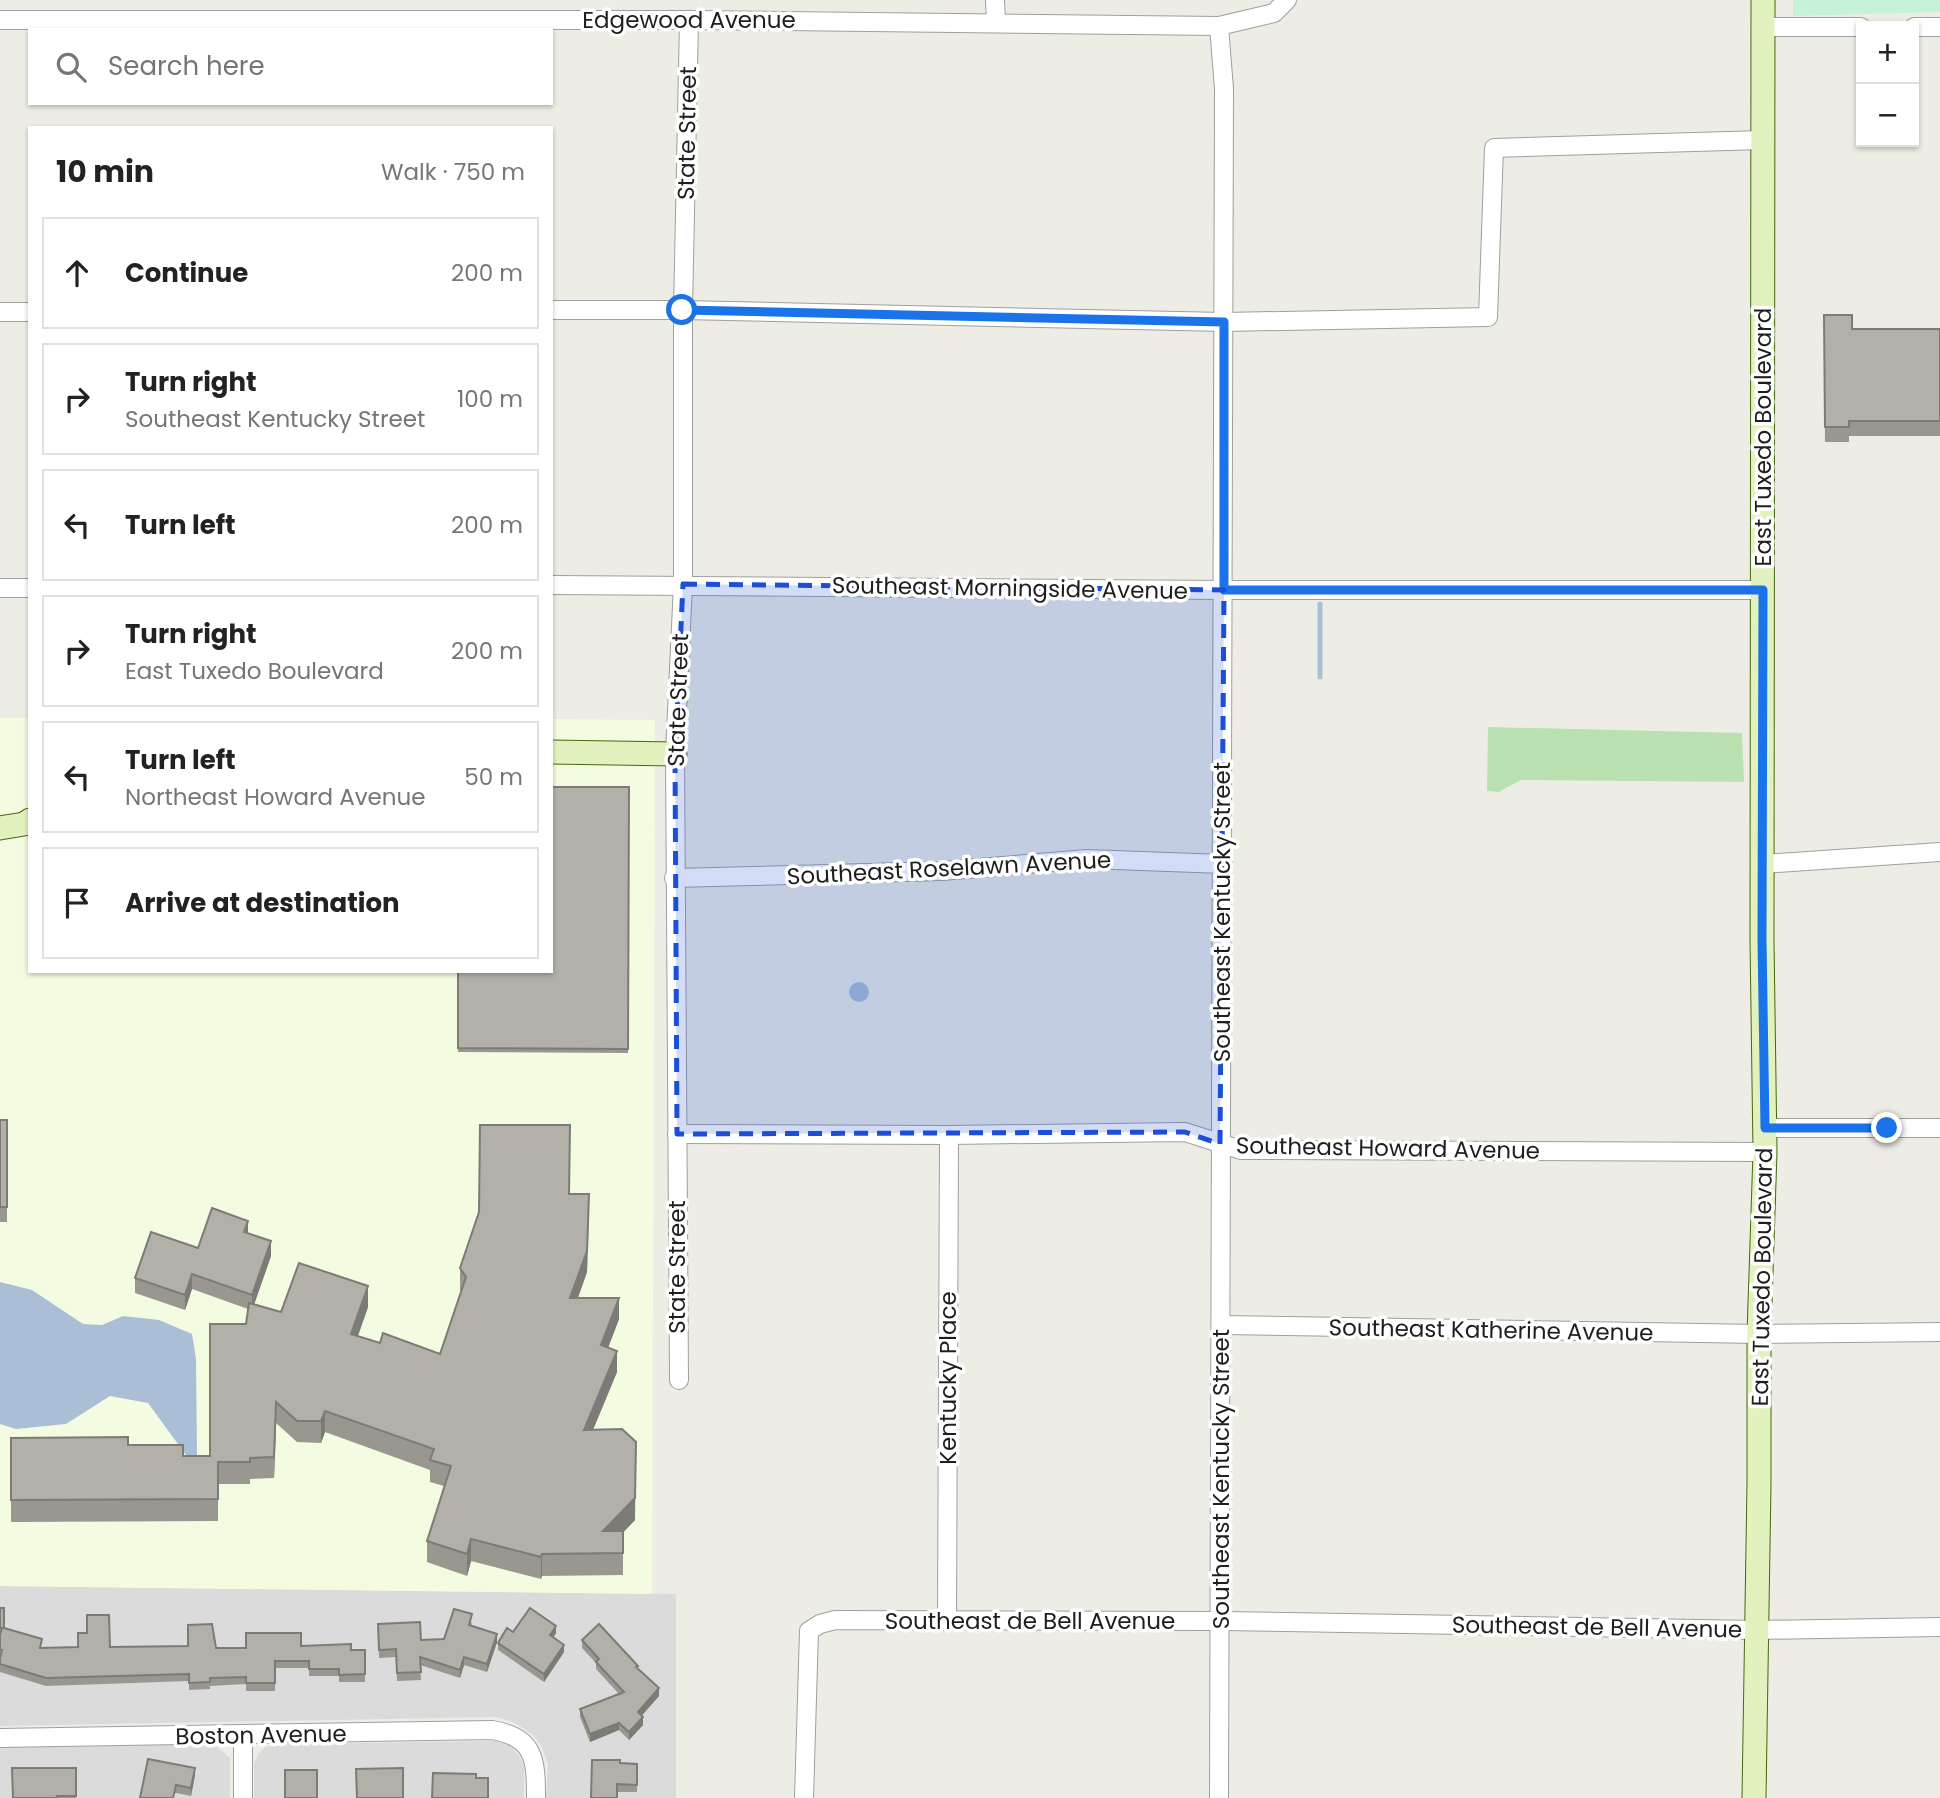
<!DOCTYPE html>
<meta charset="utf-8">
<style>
:root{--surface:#fff;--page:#f6f6f6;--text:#222;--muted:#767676;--line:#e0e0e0}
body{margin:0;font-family:Poppins,sans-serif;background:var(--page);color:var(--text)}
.controls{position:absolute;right:21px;top:21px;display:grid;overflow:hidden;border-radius:0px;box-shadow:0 2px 5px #0004}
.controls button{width:63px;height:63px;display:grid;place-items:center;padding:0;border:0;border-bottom:2px solid var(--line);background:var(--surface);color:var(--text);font:35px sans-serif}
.stop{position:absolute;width:21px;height:21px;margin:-16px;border:5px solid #1a73e8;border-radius:50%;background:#fff}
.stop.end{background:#1a73e8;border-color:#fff;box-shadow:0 2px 7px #0008}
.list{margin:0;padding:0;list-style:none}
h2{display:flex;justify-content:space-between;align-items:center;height:91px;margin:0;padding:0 28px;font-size:30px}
h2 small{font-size:23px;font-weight:400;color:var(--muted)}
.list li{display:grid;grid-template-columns:46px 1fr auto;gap:21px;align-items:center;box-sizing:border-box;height:112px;margin:0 14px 14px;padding:0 14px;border:2px solid var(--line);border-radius:0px}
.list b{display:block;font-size:26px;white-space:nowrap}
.list p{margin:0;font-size:23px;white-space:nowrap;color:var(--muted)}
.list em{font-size:23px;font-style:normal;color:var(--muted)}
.icon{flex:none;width:38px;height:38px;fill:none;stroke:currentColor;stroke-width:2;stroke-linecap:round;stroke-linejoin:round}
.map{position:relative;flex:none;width:1940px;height:1798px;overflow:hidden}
.search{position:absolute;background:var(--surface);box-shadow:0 2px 5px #0004;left:28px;top:28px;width:525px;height:77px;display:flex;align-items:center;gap:18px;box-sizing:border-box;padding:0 24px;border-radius:0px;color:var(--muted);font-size:26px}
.panel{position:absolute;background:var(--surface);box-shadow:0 2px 5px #0004;left:28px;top:126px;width:525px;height:847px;border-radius:0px}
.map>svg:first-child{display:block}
.residential{fill:#dbdbdb}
.education{fill:#f3fbe0}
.grass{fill:#bae2b0}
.park{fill:#c6f3d7}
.water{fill:#aabfd6}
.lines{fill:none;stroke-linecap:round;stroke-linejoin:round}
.stream{stroke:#aabfd6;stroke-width:5}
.street-casing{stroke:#9f9f9f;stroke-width:20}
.secondary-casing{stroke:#466811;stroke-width:25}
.street{stroke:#fff;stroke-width:18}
.secondary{stroke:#e1f2be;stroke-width:23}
.wall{fill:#999790}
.shaded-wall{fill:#7d7b76}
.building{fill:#b2b0a8;stroke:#7d7b76;stroke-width:2}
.route{stroke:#1a73e8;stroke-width:9}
.marked{fill:#1d4ed8;fill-opacity:0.2;stroke:#1d4ed8;stroke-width:5;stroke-dasharray:14 9;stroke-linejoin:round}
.labels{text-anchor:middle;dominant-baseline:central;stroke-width:7;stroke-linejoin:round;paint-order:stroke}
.street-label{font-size:23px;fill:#1e1e1e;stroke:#fff}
</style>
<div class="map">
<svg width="1940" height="1798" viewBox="0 0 1940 1798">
<rect width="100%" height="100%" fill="#edede5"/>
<g class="residential">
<polygon points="0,1586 676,1594 676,1798 546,1798 548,1764 541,1745 532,1734 515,1723 496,1717 0,1726"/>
<polygon points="497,1741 508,1744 520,1757 524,1767 524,1798 254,1798 254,1765 258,1754 265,1747 283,1744"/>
<polygon points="214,1744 230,1758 230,1798 0,1798 0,1748"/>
</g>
<polygon class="education" points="0,718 30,718 30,971 551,971 551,719 655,720 652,1594 0,1586"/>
<polygon class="grass" points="1488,727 1742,733 1744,782 1521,780 1499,792 1487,791"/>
<polygon class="park" points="1793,0 1940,0 1940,12 1793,16"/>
<g class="water">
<circle cx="859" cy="992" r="10"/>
<polygon points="0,1282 32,1290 83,1324 102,1325 123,1316 159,1320 192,1334 196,1359 197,1455 186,1455 148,1403 110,1396 66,1424 16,1429 0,1424"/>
</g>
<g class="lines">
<polyline class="stream" points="1320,604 1320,677"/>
<g class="street-casing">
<g id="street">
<polyline points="995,0 996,23"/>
<polyline points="0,20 689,20 1219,26 1274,13 1287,0"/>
<polyline points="1762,27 1861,27"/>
<polyline points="1914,27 1940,27"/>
<polyline points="551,310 683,310 1224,322 1488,317 1494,148 1762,140"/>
<polyline points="0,312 30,312"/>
<polyline points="551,585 1224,590 1763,590"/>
<polyline points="0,588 30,588"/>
<polyline points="1763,864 1940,852"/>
<polyline points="674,878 942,871 1087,859 1223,864"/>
<polyline points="1765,1128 1940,1128"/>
<polyline points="677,1134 949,1135 1185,1132 1241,1150 1765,1152"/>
<polyline points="1222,1325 1759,1334 1940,1332"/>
<polyline points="679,1380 675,754 683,584 683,310 689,20"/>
<polyline points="947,1622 949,1135"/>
<polyline points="243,1736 243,1798"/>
<path d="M0 1738 492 1730C535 1737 536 1760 536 1798"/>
<polyline points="804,1798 809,1631 820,1624 835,1620 1221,1621 1757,1630 1940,1627"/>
<polyline points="1219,1798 1224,89 1219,26"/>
</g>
</g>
<g class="secondary-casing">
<g id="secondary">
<polyline points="551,752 675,754"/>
<polyline points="0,828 24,824 30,820"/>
<polyline points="1754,1798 1759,1483 1759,1334 1765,1152 1762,940 1763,0"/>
</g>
</g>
<use href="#street" class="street"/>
<use href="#secondary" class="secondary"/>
</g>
<g class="wall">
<polygon points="1824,315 1852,329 1940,329 1940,436 1849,436 1849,442 1825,442"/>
<polygon points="629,787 628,1053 458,1052 458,971"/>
<rect x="0" y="1120" width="7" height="102"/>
<polygon points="569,1194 589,1215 587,1272 578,1298 619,1319 608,1348 617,1372 593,1430 635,1520 623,1533 623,1575 542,1576 541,1579 471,1561 467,1576 427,1562 427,1541 444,1486 430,1482 430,1470 325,1432 321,1443 297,1442 276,1423 274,1478 250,1479 250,1484 218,1484 218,1521 11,1522 11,1438 128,1445 183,1456 210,1456 246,1324 248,1309 192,1289 185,1310 135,1293 135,1278 198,1248 248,1234 271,1256 254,1305 281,1312 368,1307 358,1336 380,1343 440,1354 461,1291 460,1290 460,1268"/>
<polygon points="0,1608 4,1628 42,1648 110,1647 216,1648 301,1646 351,1650 365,1650 365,1682 339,1682 339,1676 309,1676 309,1668 275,1668 275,1691 246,1691 246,1684 210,1686 210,1689 189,1690 189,1681 46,1686 0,1672"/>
<polygon points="472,1622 471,1626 497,1642 487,1672 464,1665 460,1678 420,1665 421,1680 397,1681 396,1657 379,1658 378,1624 421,1640 444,1639"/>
<polygon points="513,1632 556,1633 553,1638 564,1652 544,1682 498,1650 498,1643"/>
<polygon points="582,1640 638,1669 659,1696 641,1716 643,1725 629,1740 619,1730 590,1742 580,1717 580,1709 619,1694 596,1669 596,1663 582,1648"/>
<polygon points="620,1763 637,1764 637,1792 617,1792 591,1798"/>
<polygon points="76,1768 76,1798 13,1798"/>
<polygon points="195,1775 191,1796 176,1793 140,1798"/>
</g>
<g class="shaded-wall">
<polygon points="589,1194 587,1272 570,1319 570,1298"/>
<polygon points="248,1221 248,1236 244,1232"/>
<polygon points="271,1241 271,1256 252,1310 252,1295"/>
<polygon points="192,1274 192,1289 185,1310 185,1295"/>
<polygon points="368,1286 368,1307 351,1355 351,1334"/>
<polygon points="619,1298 619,1319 601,1366 601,1345"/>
<polygon points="617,1351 617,1372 584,1451 584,1430"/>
<polygon points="276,1402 276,1423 274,1478 274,1457"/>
<polygon points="325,1411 325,1432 321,1443 321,1421"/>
<polygon points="636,1442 635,1520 603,1552 603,1531"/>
<polygon points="471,1539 471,1561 467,1576 467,1554"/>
<polygon points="542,1554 542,1576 541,1579 541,1557"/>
<polygon points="556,1626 556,1633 550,1643 550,1635"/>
<polygon points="497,1634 497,1642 487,1672 487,1664"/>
<polygon points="564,1645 564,1652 544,1682 544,1674"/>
<polygon points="464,1657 464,1665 460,1678 460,1670"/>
<polygon points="659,1688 659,1696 638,1720 638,1712"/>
<polygon points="643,1717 643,1725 629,1740 629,1732"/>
<polygon points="619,1723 619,1730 590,1742 590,1734"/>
<polygon points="195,1768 195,1775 191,1796 191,1788"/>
</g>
<g class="building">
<polygon points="1824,315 1852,315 1852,329 1940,329 1940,421 1849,421 1849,427 1825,427"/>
<polygon points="551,787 629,787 628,1049 458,1048 458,971 551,971"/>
<rect x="0" y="1120" width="7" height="87"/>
<polygon points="480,1125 570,1125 569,1194 589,1194 587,1251 570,1298 619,1298 601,1345 617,1351 584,1430 622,1429 636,1442 635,1498 603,1531 623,1531 623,1553 542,1554 541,1557 471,1539 467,1554 427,1541 451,1466 430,1460 434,1449 325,1411 321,1421 297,1421 276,1402 274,1457 250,1458 250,1462 218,1462 218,1499 11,1500 11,1438 128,1437 128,1445 183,1445 183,1456 210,1456 210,1324 246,1324 249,1303 281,1312 299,1263 368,1286 351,1334 380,1343 383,1333 440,1354 466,1277 460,1268 479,1212"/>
<polygon points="212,1208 248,1221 244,1232 271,1241 252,1295 192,1274 185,1295 135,1278 151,1232 198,1248"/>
<polygon points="0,1608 4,1608 4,1628 42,1639 40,1648 78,1647 78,1633 87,1633 87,1615 109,1615 110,1647 188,1646 188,1625 212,1624 216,1648 246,1648 246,1633 301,1633 301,1646 351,1644 351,1650 365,1650 365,1674 339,1675 339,1669 309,1669 309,1661 275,1661 275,1683 246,1683 246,1677 210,1678 210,1682 189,1683 189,1674 46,1678 0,1664 0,1658 2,1650 0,1650 0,1635 2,1628 0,1628"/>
<polygon points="530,1608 556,1626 550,1635 564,1645 544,1674 498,1643 507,1628 513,1632"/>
<polygon points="454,1609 472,1614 469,1625 497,1634 487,1664 464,1657 460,1670 420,1657 421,1672 397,1673 396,1649 379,1650 378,1624 420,1622 421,1640 444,1639"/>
<polygon points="599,1624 638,1666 636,1667 659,1688 638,1712 643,1717 629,1732 619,1723 590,1734 580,1709 624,1692 596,1662 599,1659 582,1640"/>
<polygon points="148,1759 195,1768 191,1788 176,1785 173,1798 140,1798"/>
<polygon points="592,1760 620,1760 620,1763 637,1764 637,1785 617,1784 617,1798 591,1798"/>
<polygon points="12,1768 76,1768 76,1796 57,1796 58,1798 13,1798"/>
<polygon points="403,1768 403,1798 357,1798 356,1769"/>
<rect x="285" y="1770" width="32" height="28"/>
<polygon points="433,1773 476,1774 476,1778 488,1778 488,1798 432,1798"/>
</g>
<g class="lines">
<polyline class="route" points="682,310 1224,322 1224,590 1763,590 1762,940 1765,1128 1887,1128"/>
</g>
<path class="marked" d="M683 584 1224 590 1220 1144 1185 1132 677 1134 675 754Z"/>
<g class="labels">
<g class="street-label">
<text x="689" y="20">Edgewood Avenue</text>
<text transform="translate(687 133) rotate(-89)">State Street</text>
<text transform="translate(1763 437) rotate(-90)">East Tuxedo Boulevard</text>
<text transform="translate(1010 588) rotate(1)">Southeast Morningside Avenue</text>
<text transform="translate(678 700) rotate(-88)">State Street</text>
<text transform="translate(949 868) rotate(-3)">Southeast Roselawn Avenue</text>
<text transform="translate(1222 912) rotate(-90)">Southeast Kentucky Street</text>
<text transform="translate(1388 1148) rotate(1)">Southeast Howard Avenue</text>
<text transform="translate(677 1267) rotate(-90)">State Street</text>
<text transform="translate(1762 1277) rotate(-89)">East Tuxedo Boulevard</text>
<text transform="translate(1491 1330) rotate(1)">Southeast Katherine Avenue</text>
<text transform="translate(948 1378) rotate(-90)">Kentucky Place</text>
<text transform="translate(1221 1479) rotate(-90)">Southeast Kentucky Street</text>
<text x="1030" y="1621">Southeast de Bell Avenue</text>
<text transform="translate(1597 1627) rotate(1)">Southeast de Bell Avenue</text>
<text transform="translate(261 1735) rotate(-1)">Boston Avenue</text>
</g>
</g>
</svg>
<div class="controls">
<button>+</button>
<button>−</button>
</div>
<div class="stop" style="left:682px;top:310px"></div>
<div class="stop end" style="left:1887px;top:1128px"></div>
<div class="search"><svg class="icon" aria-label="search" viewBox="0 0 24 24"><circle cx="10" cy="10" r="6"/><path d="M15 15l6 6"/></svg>Search here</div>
<section class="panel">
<h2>10 min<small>Walk · 750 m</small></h2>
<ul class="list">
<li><svg class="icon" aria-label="ahead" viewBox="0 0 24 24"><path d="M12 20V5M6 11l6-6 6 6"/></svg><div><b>Continue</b></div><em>200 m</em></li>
<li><svg class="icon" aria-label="right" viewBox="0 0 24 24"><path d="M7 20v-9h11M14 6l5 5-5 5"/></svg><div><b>Turn right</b><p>Southeast Kentucky Street</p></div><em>100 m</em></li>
<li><svg class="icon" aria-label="left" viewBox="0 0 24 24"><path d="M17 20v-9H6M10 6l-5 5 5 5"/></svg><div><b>Turn left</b></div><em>200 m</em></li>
<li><svg class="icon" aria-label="right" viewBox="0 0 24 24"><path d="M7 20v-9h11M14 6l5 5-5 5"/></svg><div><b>Turn right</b><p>East Tuxedo Boulevard</p></div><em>200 m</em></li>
<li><svg class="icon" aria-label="left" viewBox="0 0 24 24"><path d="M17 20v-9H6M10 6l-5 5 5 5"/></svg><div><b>Turn left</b><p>Northeast Howard Avenue</p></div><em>50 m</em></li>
<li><svg class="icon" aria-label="arrive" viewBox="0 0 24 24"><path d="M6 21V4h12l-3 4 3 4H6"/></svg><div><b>Arrive at destination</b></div></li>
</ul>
</section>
</div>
